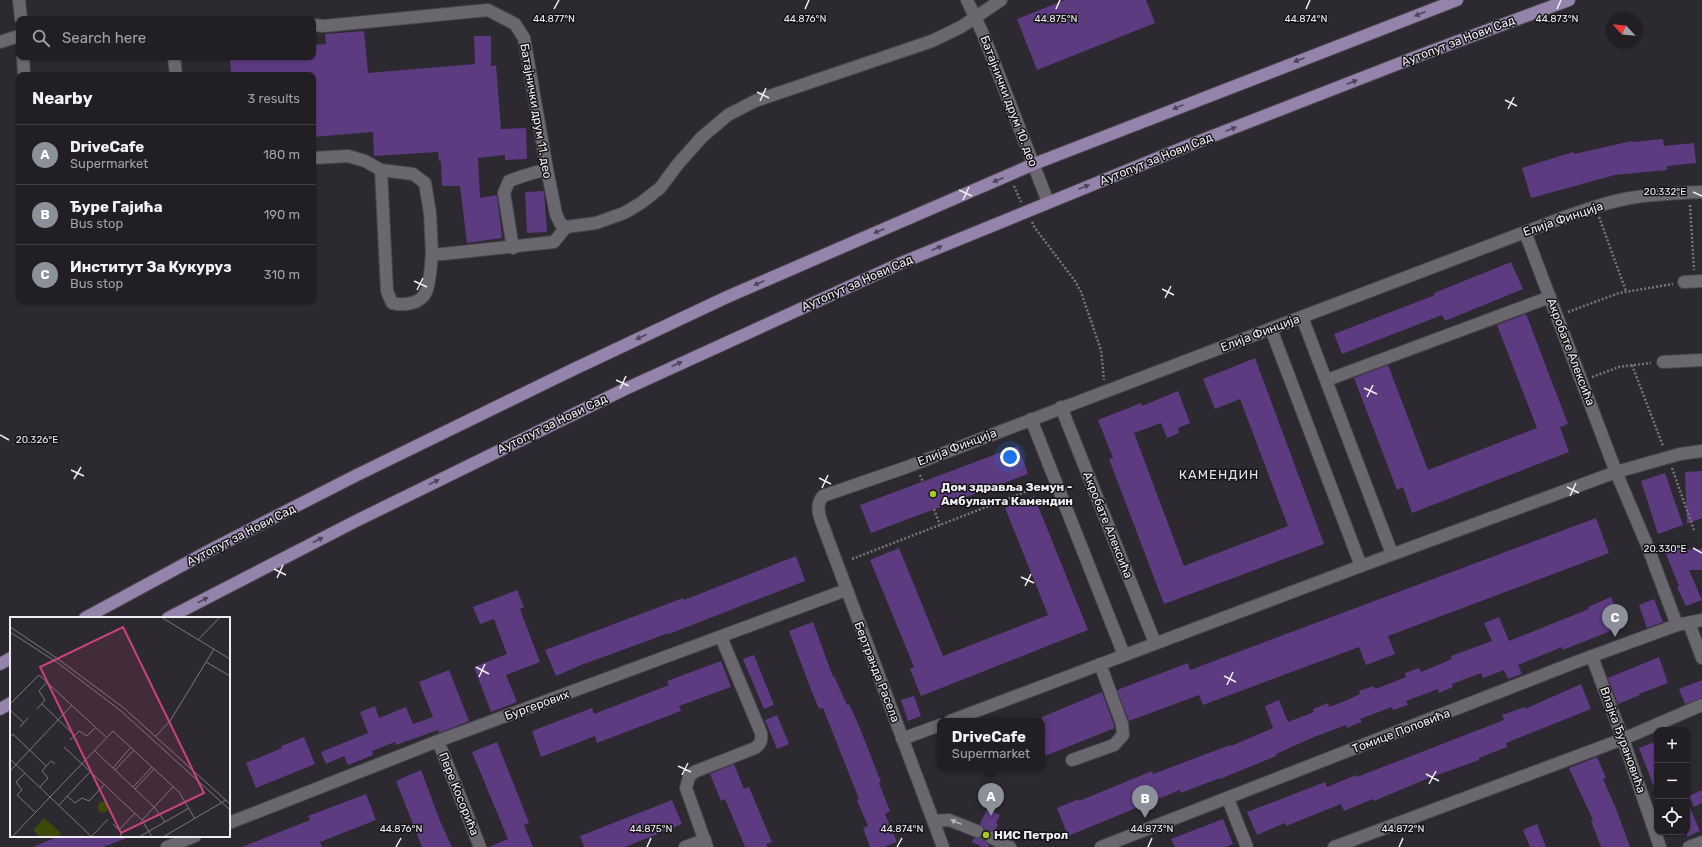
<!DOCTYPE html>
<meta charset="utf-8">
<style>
:root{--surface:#211f24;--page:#29272c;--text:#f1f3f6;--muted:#a2a2a6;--line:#3e3d41;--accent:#8c9099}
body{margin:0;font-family:Rubik,sans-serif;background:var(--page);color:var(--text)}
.controls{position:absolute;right:12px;bottom:12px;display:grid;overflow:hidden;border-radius:8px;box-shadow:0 1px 3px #0004}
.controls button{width:36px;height:36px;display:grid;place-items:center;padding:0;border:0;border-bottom:1px solid var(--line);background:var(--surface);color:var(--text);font:20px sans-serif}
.compass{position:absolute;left:1606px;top:12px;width:36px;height:36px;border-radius:50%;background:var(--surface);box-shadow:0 1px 3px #0004;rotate:296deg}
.you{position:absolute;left:1010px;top:457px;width:14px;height:14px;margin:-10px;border:3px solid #fff;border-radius:50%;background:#1a73e8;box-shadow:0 0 0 6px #1a73e833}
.badge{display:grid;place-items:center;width:26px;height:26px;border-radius:50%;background:var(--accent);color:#fff;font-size:13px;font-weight:700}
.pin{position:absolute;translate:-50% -33px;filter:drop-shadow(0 1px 2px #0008)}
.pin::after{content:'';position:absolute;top:21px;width:14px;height:12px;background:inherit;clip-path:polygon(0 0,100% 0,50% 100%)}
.popup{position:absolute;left:937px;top:718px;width:108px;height:52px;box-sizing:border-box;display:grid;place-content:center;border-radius:8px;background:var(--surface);filter:drop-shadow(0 1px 3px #0005);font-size:13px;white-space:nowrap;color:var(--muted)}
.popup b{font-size:15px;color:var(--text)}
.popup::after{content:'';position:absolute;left:50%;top:100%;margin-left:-8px;border:8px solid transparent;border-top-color:var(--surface)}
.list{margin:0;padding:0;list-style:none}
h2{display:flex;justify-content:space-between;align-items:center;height:52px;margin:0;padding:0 16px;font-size:17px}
h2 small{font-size:13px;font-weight:400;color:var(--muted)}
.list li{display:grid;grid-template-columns:26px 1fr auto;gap:12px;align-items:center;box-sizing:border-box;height:60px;padding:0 16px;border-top:1px solid var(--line)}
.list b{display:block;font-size:15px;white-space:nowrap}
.list p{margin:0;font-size:13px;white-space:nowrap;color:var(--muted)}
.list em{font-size:13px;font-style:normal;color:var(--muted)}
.icon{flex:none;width:22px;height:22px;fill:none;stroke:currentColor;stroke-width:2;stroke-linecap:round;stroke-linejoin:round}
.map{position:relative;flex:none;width:1702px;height:847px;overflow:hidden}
.search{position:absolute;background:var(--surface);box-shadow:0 1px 3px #0004;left:16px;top:16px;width:300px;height:44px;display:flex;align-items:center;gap:10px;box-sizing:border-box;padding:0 14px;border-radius:8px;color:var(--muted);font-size:15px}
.panel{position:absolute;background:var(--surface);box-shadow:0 1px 3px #0004;left:16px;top:72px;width:300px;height:232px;border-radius:8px}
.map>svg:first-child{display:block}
.building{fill:#5c3b81}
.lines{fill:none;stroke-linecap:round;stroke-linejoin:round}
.minor-tunnel{stroke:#49474d;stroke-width:12;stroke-dasharray:12 6;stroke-linecap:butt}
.minor-casing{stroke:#49474c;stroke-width:14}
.major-casing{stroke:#49474c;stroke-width:14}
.path{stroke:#78757b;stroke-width:2.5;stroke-dasharray:2 2;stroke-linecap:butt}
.minor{stroke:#6a676e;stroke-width:12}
.major{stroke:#9583ac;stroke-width:12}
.oneway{fill:#4e455a}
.oneway2{fill:#b4b1b7}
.ticks{fill:none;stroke:#f0eef2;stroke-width:1.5}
.poi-dot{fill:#a6c822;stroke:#141316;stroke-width:1.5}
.labels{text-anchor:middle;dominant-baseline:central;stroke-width:3;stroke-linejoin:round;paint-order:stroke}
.street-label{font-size:12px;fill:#f0eef2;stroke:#141316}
.poi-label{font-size:12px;font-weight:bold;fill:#f0eef2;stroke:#141316;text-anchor:start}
.neighbourhood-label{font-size:13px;letter-spacing:1px;fill:#e5e2ea;stroke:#141316}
.inset-road{fill:none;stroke:#7a787e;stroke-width:1}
.view{fill:#cb4379;fill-opacity:0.15;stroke:#cb4379;stroke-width:2}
.inset-edge{fill:none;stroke:#f0eef2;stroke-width:2}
.ticks-label{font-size:10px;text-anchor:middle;fill:#f0eef2;stroke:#141316;stroke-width:3;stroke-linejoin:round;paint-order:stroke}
</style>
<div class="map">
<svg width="1702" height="847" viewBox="0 0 1702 847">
<rect width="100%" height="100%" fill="#2c2930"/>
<g class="building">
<polygon points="1065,0 1146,0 1155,23 1037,70 1017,19"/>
<polygon points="364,31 368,73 475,64 474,36 491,36 491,66 496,65 501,129 526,128 527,159 505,160 505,155 478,158 480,198 497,195 502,238 467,243 460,186 442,186 441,161 439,161 438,152 374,156 373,132 313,137 313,75 231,75 230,57 313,57 313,45 326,44 325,34"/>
<polygon points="1663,139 1664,146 1694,143 1696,163 1667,166 1667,170 1615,175 1531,198 1522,168 1573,152 1574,154 1632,141 1633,142"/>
<polygon points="544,191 547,232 527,233 525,192"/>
<polygon points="1511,262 1523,289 1445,321 1442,315 1342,354 1334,334 1435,295 1434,293"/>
<polygon points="1526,314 1568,424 1560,427 1569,452 1412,513 1403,487 1397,490 1354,378 1388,365 1428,470 1537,428 1497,325"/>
<polygon points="1255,358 1324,544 1164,604 1109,459 1113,458 1098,420 1141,403 1142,406 1178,391 1190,423 1178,428 1179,433 1167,438 1161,423 1134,433 1184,566 1288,526 1240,399 1215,409 1203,379"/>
<polygon points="1018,446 1028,474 871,533 860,505"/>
<polygon points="1702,471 1702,518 1687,524 1685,472"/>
<polygon points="1665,473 1683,525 1658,534 1641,481"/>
<polygon points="1034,496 1088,630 921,696 910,669 914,667 870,560 899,548 943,656 1048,615 1005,508"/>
<polygon points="1596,518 1609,553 1388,636 1395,654 1366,665 1359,647 1203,705 1199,695 1129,721 1117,690 1188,663 1190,670"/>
<polygon points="1680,546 1682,550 1702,549 1702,570 1689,570 1702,600 1686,606 1677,587 1679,586 1665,552"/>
<polygon points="796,556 805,581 669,634 669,633 581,665 556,676 545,650 683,598 684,600"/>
<polygon points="517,590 524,607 520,609 540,662 506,675 517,702 491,712 474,667 507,654 494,619 480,624 473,607"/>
<polygon points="1611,597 1623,626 1563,650 1562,647 1518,665 1522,674 1508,679 1504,670 1483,678 1481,673 1452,684 1453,687 1439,693 1438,689 1406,701 1408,705 1393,710 1392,707 1360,719 1362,722 1354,725 1347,728 1346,725 1314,737 1276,754 1276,756 1220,779 1220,778 1181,793 1180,790 1068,836 1057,808 1079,799 1079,801 1152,771 1153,774 1230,745 1231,746 1273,728 1265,706 1279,700 1288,722 1314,712 1313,709 1328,703 1329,707 1345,701 1360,694 1359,691 1374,686 1375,689 1391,683 1406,677 1405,673 1419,668 1421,672 1452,659 1451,656 1492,641 1484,623 1499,617 1509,641 1589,609 1588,607"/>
<polygon points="1654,599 1663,622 1647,628 1639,605"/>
<polygon points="813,622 833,677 834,676 847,705 849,704 859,726 881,782 879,783 890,811 885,814 897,842 884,847 870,847 863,828 868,826 857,800 859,799 823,708 819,709 810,687 789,631"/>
<polygon points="754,655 774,705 764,709 743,659"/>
<polygon points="1659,657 1668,683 1639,694 1640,695 1618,704 1608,678"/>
<polygon points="721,661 731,687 679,706 681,711 597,743 595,736 541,757 532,731 592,708 594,714 669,685 667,681"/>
<polygon points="449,670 469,721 439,733 438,730 396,745 395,742 372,751 373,755 348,765 344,756 326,764 321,752 368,733 360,712 375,706 379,718 406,707 413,724 433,717 419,682"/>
<polygon points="1702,680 1702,698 1685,704 1679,689"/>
<polygon points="1581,684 1591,709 1506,743 1507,747 1479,758 1479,760 1429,778 1374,801 1373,799 1344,811 1341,804 1286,826 1285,823 1257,835 1247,812 1325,782 1327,787 1356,775 1357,777 1504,720 1502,715 1525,707 1525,709"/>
<polygon points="1102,692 1115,728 1042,757 1042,717"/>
<polygon points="914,696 921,716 908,721 901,700"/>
<polygon points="777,715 789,744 777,749 765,720"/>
<polygon points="304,737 315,764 256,788 246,763 282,748 281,746"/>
<polygon points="1657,741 1657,792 1656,792 1639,748"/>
<polygon points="497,742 529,823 524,825 533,847 489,847 508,839 472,752"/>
<polygon points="1597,757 1606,778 1603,779 1617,811 1630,847 1601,847 1591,821 1593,820 1569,768"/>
<polygon points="734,764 744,789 749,787 772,842 766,844 768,847 745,847 725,799 721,801 710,774"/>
<polygon points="421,770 440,821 452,847 422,847 396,781"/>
<polygon points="1702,790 1702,803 1694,807 1689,796"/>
<polygon points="366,794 376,820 320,842 322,847 242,847 310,820 308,816"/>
<polygon points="672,800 682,824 625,847 584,847 580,836"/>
<polygon points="1687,801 1700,831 1687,837"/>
<polygon points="987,809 1000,815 996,823 998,824 995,831 988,832 985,835 986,842 989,845 988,847 982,847 972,842 974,838 978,838 984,834 984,830 980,824"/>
<polygon points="1223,819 1233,844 1225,847 1175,847 1171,839"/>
<polygon points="1537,824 1546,847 1530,847 1523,830"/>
<polygon points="59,836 129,836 130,837 103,847 33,847"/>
</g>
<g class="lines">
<polyline class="minor-tunnel" points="977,831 992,838"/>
<g class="minor-casing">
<g id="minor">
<polyline points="19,0 21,19"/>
<polyline points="967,0 983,34 1048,202"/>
<polyline points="313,25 324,26 488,10 515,24 524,38 547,169 556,214 560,223 566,227 596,223 624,213 641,203 660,188 678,164 702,137 728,115 755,101 932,41 961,27 1001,0"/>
<polyline points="0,42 19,36"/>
<polyline points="23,57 24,75"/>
<polyline points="174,57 176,75"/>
<polyline points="313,158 348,156 365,161 381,170 413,174 425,183 430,213 432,254 443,254 554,242 566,227"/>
<path d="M381 170 387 291 392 303C403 306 421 304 426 292 430 285 431 262 432 254"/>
<polyline points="1525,232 1616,472 1647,545 1677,625"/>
<polyline points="513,248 504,193 509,181 523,176 547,169"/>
<polyline points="1684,282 1702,281"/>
<polyline points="1302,317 1392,554"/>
<polyline points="1271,329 1361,566"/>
<polyline points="1663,362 1702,360"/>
<polyline points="1327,380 1550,297"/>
<polyline points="1061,407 1155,643"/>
<polyline points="1031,419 1124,655"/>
<polyline points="1689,623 1702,658"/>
<polyline points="1592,657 1623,739 1660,847"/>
<polyline points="950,721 1361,566 1616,472 1680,454 1702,451"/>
<polyline points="902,739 940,725"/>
<polyline points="438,741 480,847"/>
<polyline points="1072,760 1114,745 1123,735 1122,724 1100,664"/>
<polyline points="1228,799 1247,847"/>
<polyline points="934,821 949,820 977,831"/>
<polyline points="229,823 438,741 846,590"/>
<polyline points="992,838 1010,847"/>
<polyline points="167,847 195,836"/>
<polyline points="685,847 705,840"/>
<path d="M707 847 686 788 689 777 694 772 755 748C761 744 762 740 761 733L721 637"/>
<path d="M943 847 826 534C822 522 813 507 823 496L907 467 1562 218C1583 211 1603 203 1625 199 1650 194 1676 193 1702 192"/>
<polyline points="1101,847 1576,662 1677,625 1702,620"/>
<polyline points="1334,847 1623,739 1702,705"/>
<polyline points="1689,847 1702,842"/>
</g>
</g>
<g class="major-casing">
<g id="major">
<polyline points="85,618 216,547 355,476 572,370 727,297 1034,164 1457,0"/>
<polyline points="168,618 354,522 623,390 901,263 1192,144 1426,53 1569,0"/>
<polyline points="0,664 11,658"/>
<polyline points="0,709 11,703"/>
</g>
</g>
<g class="path">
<polyline points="1014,186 1021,202"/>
<polyline points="1690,205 1694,270"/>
<polyline points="1599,217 1626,291"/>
<polyline points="1032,222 1035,228 1075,281 1081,292 1101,350 1104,380"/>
<polyline points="1568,312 1619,293 1673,284"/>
<polyline points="1632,365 1663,446"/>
<polyline points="1592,377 1619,367 1651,363"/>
<polyline points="1672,468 1694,530"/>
<polyline points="920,475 923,482"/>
<polyline points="934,509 940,525"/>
<polyline points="852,559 1043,485"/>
</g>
<use href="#minor" class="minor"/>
<use href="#major" class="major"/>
</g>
<defs><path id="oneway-solid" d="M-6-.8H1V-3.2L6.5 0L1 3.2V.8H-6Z"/></defs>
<g class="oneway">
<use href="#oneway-solid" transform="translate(1420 14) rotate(159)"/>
<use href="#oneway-solid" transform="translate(1299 60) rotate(159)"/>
<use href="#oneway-solid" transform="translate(1352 82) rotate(-21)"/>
<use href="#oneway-solid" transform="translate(1178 107) rotate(158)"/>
<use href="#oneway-solid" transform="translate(1231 129) rotate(-21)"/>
<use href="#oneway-solid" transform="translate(998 180) rotate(157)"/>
<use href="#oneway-solid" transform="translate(1084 187) rotate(-22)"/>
<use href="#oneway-solid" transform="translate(879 231) rotate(157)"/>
<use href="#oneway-solid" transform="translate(937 248) rotate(-23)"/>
<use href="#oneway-solid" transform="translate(759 283) rotate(157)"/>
<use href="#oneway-solid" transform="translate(641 337) rotate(155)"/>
<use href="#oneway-solid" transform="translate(677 364) rotate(-25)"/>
<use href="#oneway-solid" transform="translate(434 482) rotate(-26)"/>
<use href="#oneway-solid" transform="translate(318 540) rotate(-27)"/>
<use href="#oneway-solid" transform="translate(203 600) rotate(-27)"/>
</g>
<use class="oneway2" href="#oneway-solid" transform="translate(956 822) rotate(-158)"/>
<path class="ticks" d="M554 9 559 0M805 9 809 0M1056 9 1060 0M1306 9 1310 0M1557 9 1561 0M757 92 769 98M1505 100 1517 106M760 101 766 88M1508 109 1514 97M959 190 972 196M1693 192 1702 196M963 200 969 187M414 281 427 287M1162 289 1174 295M417 290 423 278M1165 298 1171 286M616 380 629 386M1364 388 1377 394M620 389 626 376M1367 397 1373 385M0 435 9 440M71 470 84 476M819 478 831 484M74 479 81 467M1567 487 1579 493M822 488 828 475M1570 496 1576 483M1693 548 1702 553M274 569 286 575M1021 577 1034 583M277 578 283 565M1025 586 1031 574M476 667 489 674M1224 676 1236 682M479 677 485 664M1227 685 1233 672M678 766 691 772M1426 774 1439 781M682 775 688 763M1429 784 1436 771M396 847 401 838M647 847 651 838M897 847 902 838M1148 847 1152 838M1399 847 1403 838"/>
<g class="poi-dot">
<circle cx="933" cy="494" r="4"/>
<circle cx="986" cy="835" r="4"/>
</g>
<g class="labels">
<g class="street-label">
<text transform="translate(1458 41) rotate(-21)">Аутопут за Нови Сад</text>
<text transform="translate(1009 101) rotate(69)">Батајнички друм 10. део</text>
<text transform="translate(536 111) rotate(80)">Батајнички друм 11. део</text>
<text transform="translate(1156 159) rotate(-22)">Аутопут за Нови Сад</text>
<text transform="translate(1563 219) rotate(-19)">Елија Финција</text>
<text transform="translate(857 283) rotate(-24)">Аутопут за Нови Сад</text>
<text transform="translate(1260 333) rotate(-21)">Елија Финција</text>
<text transform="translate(1571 352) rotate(69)">Акробате Алексића</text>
<text transform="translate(552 424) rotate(-26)">Аутопут за Нови Сад</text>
<text transform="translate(957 447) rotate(-21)">Елија Финција</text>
<text transform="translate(1108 525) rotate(68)">Акробате Алексића</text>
<text transform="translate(241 535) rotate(-27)">Аутопут за Нови Сад</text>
<text transform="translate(877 672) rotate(69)">Бертранда Расела</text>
<text transform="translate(537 705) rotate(-20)">Бургерових</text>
<text transform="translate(1401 731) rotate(-21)">Томице Поповића</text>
<text transform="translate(1623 740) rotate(70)">Влајка Ђурановића</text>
<text transform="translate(459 794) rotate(68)">Пере Косорића</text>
</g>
<g class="poi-label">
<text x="941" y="487">Дом здравља Земун -<tspan x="941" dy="14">Амбуланта Камендин</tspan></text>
<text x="994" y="835">НИС Петрол</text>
</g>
<g class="neighbourhood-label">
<text x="1219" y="474">КАМЕНДИН</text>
</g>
</g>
<g transform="translate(10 617)">
<rect width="220" height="220" fill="#2c2930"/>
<path d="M87.5 190a5.5 5.5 0 1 1 11 0a5.5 5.5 0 1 1-11 0Z" fill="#3c4a08"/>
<path d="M34 201 51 216 47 220H30L23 213Z" fill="#3c4a08"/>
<path class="inset-road" d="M151 0 220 42M0 10 48 42 114 91 220 187M0 15 48 46 111 94 220 193M188 23 210 0M196 45 220 59M31 86 65 119M0 87 29 58 96 120M27 92 35 83 29 74 37 65M0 93 14 106M10 110 18 101M0 120 3 117 36 149M145 120 160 104 204 32M60 123 69 114 77 119 85 111M54 130 132 203 142 220M84 133 145 191 155 205M0 142 82 220M103 151 121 130M105 153 124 133M0 154 62 88M15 156 6 165 12 173 7 178 25 195M30 170 38 161 32 154 41 144 45 147M123 170 142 150M125 172 144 152M57 179 65 186 72 181 79 184 94 168M49 188 80 155M132 203 163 170M103 207 112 216 110 219M109 213 125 196M82 219 98 202M2 220 103 114 169 175 185 202M129 220 179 191M153 220 216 183"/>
<path class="view" d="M113 10 194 176 111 216 30 50Z"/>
<rect width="220" height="220" class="inset-edge"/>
</g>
<g class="ticks-label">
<text x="554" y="22">44.877°N</text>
<text x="805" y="22">44.876°N</text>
<text x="1056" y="22">44.875°N</text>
<text x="1306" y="22">44.874°N</text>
<text x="1557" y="22">44.873°N</text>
<text x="1665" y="195">20.332°E</text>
<text x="37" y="443">20.326°E</text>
<text x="1665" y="552">20.330°E</text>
<text x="401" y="832">44.876°N</text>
<text x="651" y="832">44.875°N</text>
<text x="902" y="832">44.874°N</text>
<text x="1152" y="832">44.873°N</text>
<text x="1403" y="832">44.872°N</text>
</g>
</svg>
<div class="controls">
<button>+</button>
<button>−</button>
<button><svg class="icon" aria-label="locate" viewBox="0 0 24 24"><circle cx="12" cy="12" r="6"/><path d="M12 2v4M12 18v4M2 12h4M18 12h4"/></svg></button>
</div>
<svg class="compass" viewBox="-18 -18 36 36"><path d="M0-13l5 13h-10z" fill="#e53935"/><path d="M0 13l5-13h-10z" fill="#a2a2a6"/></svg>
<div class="you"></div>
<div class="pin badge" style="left:991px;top:816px">A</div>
<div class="popup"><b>DriveCafe</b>Supermarket</div>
<div class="pin badge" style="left:1145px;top:818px">B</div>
<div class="pin badge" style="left:1615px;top:637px">C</div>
<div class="search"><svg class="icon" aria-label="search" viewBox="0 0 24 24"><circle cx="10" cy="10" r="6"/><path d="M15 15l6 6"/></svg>Search here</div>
<section class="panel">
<h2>Nearby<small>3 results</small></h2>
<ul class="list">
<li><span class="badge">A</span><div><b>DriveCafe</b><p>Supermarket</p></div><em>180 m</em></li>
<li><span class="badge">B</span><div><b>Ђуре Гајића</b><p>Bus stop</p></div><em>190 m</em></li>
<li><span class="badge">C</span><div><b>Институт За Кукуруз</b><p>Bus stop</p></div><em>310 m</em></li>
</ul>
</section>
</div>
